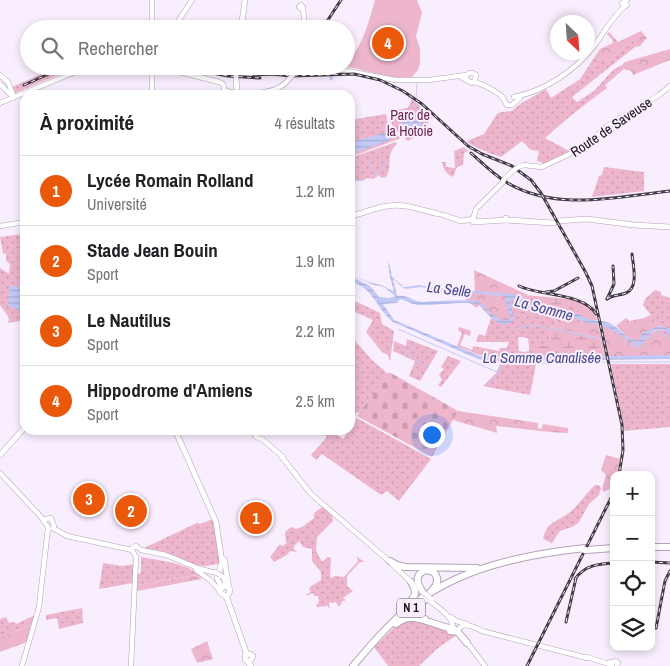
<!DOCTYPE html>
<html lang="fr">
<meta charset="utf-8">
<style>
:root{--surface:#fff;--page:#f6f6f6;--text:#202124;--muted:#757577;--line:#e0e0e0;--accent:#ea580c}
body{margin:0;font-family:"Archivo Narrow",sans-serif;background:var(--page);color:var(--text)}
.controls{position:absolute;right:15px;bottom:15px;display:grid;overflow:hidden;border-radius:10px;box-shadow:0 2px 8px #0003}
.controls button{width:45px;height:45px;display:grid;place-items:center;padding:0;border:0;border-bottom:1px solid var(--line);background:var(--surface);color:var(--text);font:25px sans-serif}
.compass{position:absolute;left:550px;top:15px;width:45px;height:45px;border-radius:50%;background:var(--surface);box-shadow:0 2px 8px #0003;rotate:155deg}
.you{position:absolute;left:431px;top:434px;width:18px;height:18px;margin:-12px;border:4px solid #fff;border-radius:50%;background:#1a73e8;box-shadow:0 0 0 8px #1a73e833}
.badge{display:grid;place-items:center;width:32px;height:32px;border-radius:50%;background:var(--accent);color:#fff;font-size:16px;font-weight:700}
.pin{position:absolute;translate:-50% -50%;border:2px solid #fff;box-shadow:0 1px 5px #0006}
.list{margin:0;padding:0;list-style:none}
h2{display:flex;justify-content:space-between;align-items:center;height:65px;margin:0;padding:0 20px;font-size:21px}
h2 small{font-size:16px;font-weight:400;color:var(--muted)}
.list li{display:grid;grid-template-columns:32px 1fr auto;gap:15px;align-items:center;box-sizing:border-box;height:70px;padding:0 20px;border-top:1px solid var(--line)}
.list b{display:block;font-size:19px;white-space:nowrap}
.list p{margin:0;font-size:16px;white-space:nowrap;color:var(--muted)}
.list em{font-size:16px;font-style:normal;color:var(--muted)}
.icon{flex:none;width:28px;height:28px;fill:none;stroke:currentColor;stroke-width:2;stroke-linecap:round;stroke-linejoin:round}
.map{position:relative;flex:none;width:670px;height:666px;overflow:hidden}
.search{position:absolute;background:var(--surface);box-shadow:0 2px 8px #0003;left:20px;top:20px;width:335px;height:55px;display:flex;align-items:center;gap:12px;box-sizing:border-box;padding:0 18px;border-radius:28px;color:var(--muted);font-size:19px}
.panel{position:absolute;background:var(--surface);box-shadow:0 2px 8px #0003;left:20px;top:90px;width:335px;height:345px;border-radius:15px}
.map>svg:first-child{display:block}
.green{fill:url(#green-dots)}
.forest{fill:url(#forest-crowns)}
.wetland{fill:url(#wetland-marsh)}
.cemetery{fill:url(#cemetery-stones)}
.pitch{fill:#edb6cd}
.water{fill:url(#water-rules)}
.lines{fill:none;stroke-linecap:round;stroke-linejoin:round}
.stream{stroke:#c3c9f7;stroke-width:1}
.river{stroke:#c3c9f7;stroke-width:3}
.secondary-casing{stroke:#b1a3b6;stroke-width:5.5}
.primary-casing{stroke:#b1a3b6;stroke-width:6}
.highway-casing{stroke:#b1a3b6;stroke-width:8}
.secondary{stroke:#fff;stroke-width:4.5}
.primary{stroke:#fff;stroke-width:5}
.highway{stroke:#fff;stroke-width:6}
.rail-casing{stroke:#423c45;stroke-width:3}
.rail{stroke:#f9eefe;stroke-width:1;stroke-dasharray:4;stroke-linecap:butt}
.secondary-bridge-casing{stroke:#b1a3b6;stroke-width:5.5;stroke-linecap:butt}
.primary-bridge-casing{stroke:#b1a3b6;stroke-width:6;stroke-linecap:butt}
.highway-bridge-casing{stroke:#b1a3b6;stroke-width:8;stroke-linecap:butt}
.secondary-bridge{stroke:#fff;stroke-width:4.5}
.primary-bridge{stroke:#fff;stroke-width:5}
.highway-bridge{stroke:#fff;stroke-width:6}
.labels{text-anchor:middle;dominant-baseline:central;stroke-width:4;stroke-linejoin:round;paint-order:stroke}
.shield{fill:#f9eefe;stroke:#5c555f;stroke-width:1}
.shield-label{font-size:12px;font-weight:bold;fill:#19141b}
.park-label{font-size:14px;fill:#6c2448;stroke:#f9eefe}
.street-label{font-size:14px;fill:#19141b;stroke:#f9eefe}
.water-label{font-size:15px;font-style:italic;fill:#45478b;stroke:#f9eefe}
</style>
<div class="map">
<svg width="670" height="666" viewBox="0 0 670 666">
<defs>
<pattern id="green-dots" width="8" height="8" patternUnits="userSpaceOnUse" patternTransform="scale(1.25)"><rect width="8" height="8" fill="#edb6cd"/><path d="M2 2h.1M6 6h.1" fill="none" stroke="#cb9caf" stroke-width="1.8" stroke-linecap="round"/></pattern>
<pattern id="forest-crowns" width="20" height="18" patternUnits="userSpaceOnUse" patternTransform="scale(1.25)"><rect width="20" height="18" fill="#edb6cd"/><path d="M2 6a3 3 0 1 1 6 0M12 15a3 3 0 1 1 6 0" fill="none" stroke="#cb9caf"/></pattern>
<pattern id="wetland-marsh" width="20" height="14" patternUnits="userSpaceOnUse" patternTransform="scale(1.25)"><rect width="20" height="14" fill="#edb6cd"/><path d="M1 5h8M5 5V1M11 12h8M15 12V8" fill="none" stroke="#cb9caf"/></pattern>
<pattern id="cemetery-stones" width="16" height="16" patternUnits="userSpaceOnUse" patternTransform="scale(1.25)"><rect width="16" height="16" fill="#edb6cd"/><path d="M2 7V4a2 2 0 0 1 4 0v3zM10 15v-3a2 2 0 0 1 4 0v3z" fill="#cb9caf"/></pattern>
<pattern id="water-rules" width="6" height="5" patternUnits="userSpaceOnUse" patternTransform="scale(1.25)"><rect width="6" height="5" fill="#c3c9f7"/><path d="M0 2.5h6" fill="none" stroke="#a7acd3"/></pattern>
</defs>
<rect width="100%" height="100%" fill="#f9eefe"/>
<g class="green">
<path d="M633 40 635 43V47L572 97 577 102 594 91 613 70 622 65 624 69 605 85 607 88C585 104 565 120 545 138L571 152 547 164 537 161 539 151 531 150 522 141 501 157 488 153 486 151H484L470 144 467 141 484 134 497 114 501 112 512 111 520 104 546 89 551 98 580 79 588 67 594 65 602 57 607 61Z"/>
<polygon points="68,66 74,68 13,94 12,87 41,74 41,76 23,84 24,86"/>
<path d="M412 99 433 118 429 120C425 137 420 133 408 141L394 129 389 117 396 114V110L408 108Z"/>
<polygon points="386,114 389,130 394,132 401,138 350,157 350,120"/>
<path d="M396 142 397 144C384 156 394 164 386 177L382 178 378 175 374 179 367 178 364 180 350 181V158Z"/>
<path d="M464 147 468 151 464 153 463 165 457 167 453 177C446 174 443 169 442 162H446V167L455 168 454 151Z"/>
<polygon points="604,167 644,172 644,191 592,197 599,176 602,175"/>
<polygon points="22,234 25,234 23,238 25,249 25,320 8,323 9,318 0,305 0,268 9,274 10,264 6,261 6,254 3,253 0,237"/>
<polygon points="655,290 661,292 661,295 670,298 670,329 659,326 643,305 645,299"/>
<polygon points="513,298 557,312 555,325 551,327 549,341 546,346 529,346 528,338 518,337 519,357 485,357 457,346 462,333 458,330 459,327 471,331 470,336 465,334 460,345 472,350 473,346 499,351 500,348 507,348 509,342 476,342 479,334 485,336 491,318 502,323 508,301"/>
<polygon points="350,300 357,302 380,313 382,324 394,331 390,362 388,355 382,352 366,332 373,320 355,312 355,309 350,304"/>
<polygon points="350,335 372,360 388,374 359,413 357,412 355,415 353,406 354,404 350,400"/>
<polygon points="407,339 438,351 420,381 409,376 415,361 393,351 394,341 406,346"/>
<polygon points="448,356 461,361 441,387 438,385 442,380 439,375 444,369 441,367"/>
<polygon points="501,364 536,364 530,395 483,386 497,372"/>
<polygon points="611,364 670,364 670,427 624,431"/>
<polygon points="357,418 431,459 399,501 387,491 381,495 322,454 316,460 311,455 327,437 323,433 325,430 331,430 343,439"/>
<path d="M595 485H599L601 488 599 495 589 504 579 522 574 526 560 531 552 543 543 539C548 520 556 523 570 512 579 505 586 493 595 485Z"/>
<polygon points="322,507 332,514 333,521 317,537 316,550 322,562 328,557 331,558 330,577 331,578 335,576 344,577 358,561 357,557 365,562 360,562 347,576 347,586 353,591 343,598 345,599 345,601 342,601 341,605 338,606 336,602 329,603 330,610 328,606 317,607 316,605 319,602 318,596 314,596 313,593 306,596 306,595 311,592 309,589 310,587 321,580 321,572 312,561 312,549 303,547 299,541 294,546 294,549 297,552 290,551 287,555 274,562 270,557 280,544 282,546 286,544 285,532 291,527 296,529 302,527 314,518 314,513"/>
<path d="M213 519 220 563C193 572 187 558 164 552 158 550 150 549 144 548L197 523 200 524Z"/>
<path d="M141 557C161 561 186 562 203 578L196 575 137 585V574L141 573Z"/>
<polygon points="103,563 122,566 134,564 133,583 99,589"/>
<polygon points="82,608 83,623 59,629 57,618 46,620 46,615"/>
<polygon points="35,615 31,625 0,637 0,619 6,617 9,623 15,622 16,624"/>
<polygon points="409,620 428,624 457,635 438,648 419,666 388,666 374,647 398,624"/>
</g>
<g class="forest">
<polygon points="641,31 647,38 640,46 635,47 635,43 633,40 607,61 602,57 594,65 588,67 600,49 613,43 612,39 607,34 609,32 618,42"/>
<polygon points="670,49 670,60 633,75 631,71 624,69 622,65 625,62"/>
<polygon points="474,270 528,295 524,295 523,298 513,296 507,297 512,319 508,322 491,318 479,305 477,308 466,301 466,291 475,291"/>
<path d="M569 299 594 307 597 320C588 322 577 316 568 311Z"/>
<path d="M557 312C571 313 584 322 598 324L606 357 604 356 600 338 551 327 555 325Z"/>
<polygon points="651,315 659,326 644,334 640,341 636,342 631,340 616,326 626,318 629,321 644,318"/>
<path d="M600 324 607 325 638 346C645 337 650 332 661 329L670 333V356L608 357Z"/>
<path d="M458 411 538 423V428L541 429 543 424 568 428V433C544 432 520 428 496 426L497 433 453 420Z"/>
<polygon points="606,455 620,459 618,475 614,475 613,487 604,492 602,489 606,475 601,470"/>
<polygon points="197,575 202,579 137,591 137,585"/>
<polygon points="31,625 27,642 0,652 0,637"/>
<polygon points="207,641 213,659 197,663 191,649"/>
</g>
<g class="wetland">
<path d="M524 295 569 299 568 311C559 308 553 311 544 310 537 308 529 303 523 298Z"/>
<polygon points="551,327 600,338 604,356 519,357 519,351 523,352 529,351 529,346 546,346 549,341"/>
</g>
<polygon class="cemetery" points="389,372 458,411 432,457 357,416"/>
<path class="pitch" d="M375 0H417L422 13 416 36 420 49V63L418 70 411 78 391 77 349 67 338 66H346V61C362 51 370 17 375 0Z"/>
<g class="water">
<circle cx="411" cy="122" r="10"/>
<polygon points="388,132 390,135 390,140 350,154 350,142"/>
<path d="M389 261 392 277 404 287 419 285 435 288 434 290 421 287 405 289 393 279 397 296C407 294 412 301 422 302 431 301 472 299 477 301 490 307 489 317 506 321L511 318 505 301 506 296 436 290V288L512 294 545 309 559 308 581 315 584 318 598 321V324L587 323 562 313H542L513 299 510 302 514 319 511 323C495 329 489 312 479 305 470 300 432 306 419 305 413 305 407 301 400 299L397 303 383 304 394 320 480 356 494 358 670 355V359L493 361 478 359 393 322C375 307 375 289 350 281V276L370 286 379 297 388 298 395 297 394 295 384 287 371 284 350 274 369 282 384 286 394 292C392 282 387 271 389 261Z"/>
<polygon points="10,285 16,287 25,286 25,310 16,310 15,308 8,306"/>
<path d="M599 321C616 320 622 338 638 341L643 333 658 326 670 329V336C668 334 666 331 664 330 654 326 645 339 641 345L636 346 614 330 599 324Z"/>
</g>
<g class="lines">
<g class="stream">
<polyline points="417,84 416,98 413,102 427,113 429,118 426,129 421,134"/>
<polyline points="370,159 369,169 376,174 377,177"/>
<polyline points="376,174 385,161"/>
<polyline points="350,181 364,180"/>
<polyline points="398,329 497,372 500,364 605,362"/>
<polyline points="515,329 533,325 601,339"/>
<path d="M604 340 603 327C607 328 611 329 614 331 624 338 628 349 641 347L647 339 659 332 670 338"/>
<polyline points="411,350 414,343"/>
<polyline points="405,356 406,348"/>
<polyline points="409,357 411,351"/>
<polyline points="416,361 421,364"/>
<polyline points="611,362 670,362"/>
<polyline points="422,364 428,367"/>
<polyline points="486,385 498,374 502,365"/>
</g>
<polyline class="river" points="331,79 331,71 335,66"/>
<g class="secondary-casing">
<g id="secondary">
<polyline points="152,0 152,29"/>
<polyline points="625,2 627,5 624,7 622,3 627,0"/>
<polygon points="301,5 303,7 301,9 299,7"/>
<polyline points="303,8 305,29"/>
<polyline points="173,29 192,0"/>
<polyline points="152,66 152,95"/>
<polyline points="155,66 219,82 223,84 225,91"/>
<polyline points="326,67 395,80 429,80 466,75"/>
<polyline points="0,75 8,82 14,97"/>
<path d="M293 75C301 70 312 72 321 66"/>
<polyline points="461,77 472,83 475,80 476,75 473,73 469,73 466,76 466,79"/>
<path d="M474 82C481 83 500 93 503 98 505 101 505 103 507 105H512L520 98"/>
<polyline points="0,84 11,95"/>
<path d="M237 93C255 94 278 94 289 79"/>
<path d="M514 97C545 91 576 70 595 45 604 33 612 17 624 7"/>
<polyline points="0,103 90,66"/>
<polyline points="518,167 524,165 542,167 578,150 590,142 607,126 659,95 670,86"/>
<polyline points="504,179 514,170"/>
<polyline points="478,207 503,182"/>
<polyline points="473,219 476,209"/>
<polyline points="0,226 25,222"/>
<polyline points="257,434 255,435 256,437 262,439 283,457"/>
<polyline points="281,456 311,494 389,561 412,583"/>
<polyline points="0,473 42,518 49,529"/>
<polyline points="45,519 51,518 54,526 53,528"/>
<polyline points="53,528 67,536 132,550"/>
<polyline points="196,570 210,580 220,591"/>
<polyline points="220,575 224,578 226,587"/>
<path d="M429 600C438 608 452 615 453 628L456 630C458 630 460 628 462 626 468 623 476 628 482 631L587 658"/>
<polyline points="451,617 456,621 467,624"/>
<polyline points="466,641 485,666"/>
<polyline points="587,657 612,665"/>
<polyline points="608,663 616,661 618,663 617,666"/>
<polyline points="22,666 39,607 48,528"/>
<polyline points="131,666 136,557 132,550 133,547 136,546 141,550 166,555 200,569 217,573"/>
</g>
</g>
<g class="primary-casing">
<g id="primary">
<polyline points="241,29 245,0"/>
<polyline points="236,74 237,66"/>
<polyline points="224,91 237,93 236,77"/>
<polyline points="443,215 461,221 474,219"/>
<path d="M350 216C363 214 375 207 388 206 406 203 422 211 439 214"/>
<polyline points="506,218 506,220 554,223"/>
<polyline points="472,220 473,222 506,220"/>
<polyline points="557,221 587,219 634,225 670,227"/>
<polyline points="175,430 216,522 222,562 217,578 222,588"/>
<polyline points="0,455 25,427"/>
<polyline points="224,559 229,588"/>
<polyline points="225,596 228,595 230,591 229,588 225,586 222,588 220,592 227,598 246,652 245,659 251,666"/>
<polyline points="246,655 250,654 253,656 251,660 248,661"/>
</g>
</g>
<g class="highway-casing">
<g id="highway">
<polyline points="651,547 670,547"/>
<polyline points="586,550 614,548"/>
<polyline points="390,561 397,565 405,567 477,568"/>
<path d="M422 591C417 583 414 574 426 570L434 572C439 579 438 585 432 590"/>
<path d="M405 607C414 597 419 595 411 582"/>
<path d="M425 619 419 615C416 608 420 604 425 600"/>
<path d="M396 624C413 609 435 627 454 629"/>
<polyline points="450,631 458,632 467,643"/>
<path d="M353 666C370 646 386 627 406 610 457 568 521 555 585 548"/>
</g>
</g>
<use href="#secondary" class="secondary"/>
<use href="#primary" class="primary"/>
<use href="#highway" class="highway"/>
<g class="rail-casing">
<g id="rail">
<polyline points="322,29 341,0"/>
<polyline points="176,66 228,76 260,78"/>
<polyline points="254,75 272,74 291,76 354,74 380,80 403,91 422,104 468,146 482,154 512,166 531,180 541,193 586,273 592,286 622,425 623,450 619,475"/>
<polyline points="24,85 66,66"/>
<path d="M471 153C482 163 493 174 506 182 556 212 616 197 670 191"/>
<path d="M519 286C540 296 584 293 596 314"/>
<polyline points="546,292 554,291 578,278"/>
<path d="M607 299C614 294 619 296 626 293 639 288 633 265 632 254"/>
<polyline points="607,299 614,284 613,266"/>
<polyline points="651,562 670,563"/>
<path d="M575 579C585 565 598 564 614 563"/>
<polyline points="566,622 576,578"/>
<polyline points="656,628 665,581 670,571"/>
<polyline points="527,666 614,492"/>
</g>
</g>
<use href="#rail" class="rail"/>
<g class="secondary-bridge-casing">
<g id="secondary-bridge">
<polyline points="289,79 293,75"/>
<polyline points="514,170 518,167"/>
<polyline points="503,182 504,179"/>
<polyline points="217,573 220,575"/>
<polyline points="424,593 431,599"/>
</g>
</g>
<g class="primary-bridge-casing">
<polyline id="primary-bridge" points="236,77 236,74"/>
</g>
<g class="highway-bridge-casing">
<polyline id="highway-bridge" points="584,550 586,550"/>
</g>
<use href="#secondary-bridge" class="secondary-bridge"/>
<use href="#primary-bridge" class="primary-bridge"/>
<use href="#highway-bridge" class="highway-bridge"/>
</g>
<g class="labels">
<rect class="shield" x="397" y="598.5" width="28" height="19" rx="4"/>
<g class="shield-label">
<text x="411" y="608">N 1</text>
</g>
<g class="park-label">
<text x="410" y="115">Parc de<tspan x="410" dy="16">la Hotoie</tspan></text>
</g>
<g class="street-label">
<text transform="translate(611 127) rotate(-34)">Route de Saveuse</text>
</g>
<g class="water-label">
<text transform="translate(449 289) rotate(7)">La Selle</text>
<text transform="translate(544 308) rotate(15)">La Somme</text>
<text x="542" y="357">La Somme Canalisée</text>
</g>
</g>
</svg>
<div class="controls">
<button>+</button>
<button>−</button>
<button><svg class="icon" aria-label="locate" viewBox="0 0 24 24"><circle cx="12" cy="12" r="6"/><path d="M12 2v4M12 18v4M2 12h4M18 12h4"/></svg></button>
<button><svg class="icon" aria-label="layers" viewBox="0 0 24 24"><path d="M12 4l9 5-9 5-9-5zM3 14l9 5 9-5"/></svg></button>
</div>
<svg class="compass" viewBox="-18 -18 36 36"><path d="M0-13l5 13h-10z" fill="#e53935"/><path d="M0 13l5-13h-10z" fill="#757577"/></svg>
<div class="you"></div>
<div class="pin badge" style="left:256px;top:518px">1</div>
<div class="pin badge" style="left:131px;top:511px">2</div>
<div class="pin badge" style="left:89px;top:499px">3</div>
<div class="pin badge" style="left:388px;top:43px">4</div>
<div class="search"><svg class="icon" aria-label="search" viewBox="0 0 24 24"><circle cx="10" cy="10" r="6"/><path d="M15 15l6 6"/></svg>Rechercher</div>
<section class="panel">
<h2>À proximité<small>4 résultats</small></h2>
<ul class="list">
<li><span class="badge">1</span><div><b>Lycée Romain Rolland</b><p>Université</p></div><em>1.2 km</em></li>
<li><span class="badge">2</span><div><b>Stade Jean Bouin</b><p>Sport</p></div><em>1.9 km</em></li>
<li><span class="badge">3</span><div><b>Le Nautilus</b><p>Sport</p></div><em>2.2 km</em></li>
<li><span class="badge">4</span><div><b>Hippodrome d'Amiens</b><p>Sport</p></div><em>2.5 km</em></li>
</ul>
</section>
</div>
